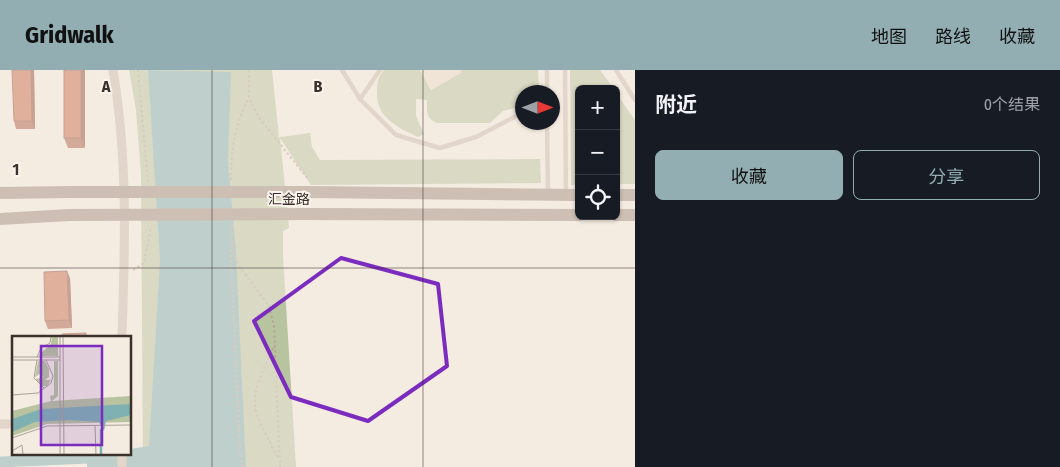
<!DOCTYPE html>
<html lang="zh">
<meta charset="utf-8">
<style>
:root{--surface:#171b24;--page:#242831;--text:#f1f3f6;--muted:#9ea1a6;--line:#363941;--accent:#92aeb2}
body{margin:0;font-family:"Fira Sans Condensed","Noto Sans SC",sans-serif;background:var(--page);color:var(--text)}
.controls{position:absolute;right:15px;top:15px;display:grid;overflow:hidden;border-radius:8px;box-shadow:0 1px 4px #0004}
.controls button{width:45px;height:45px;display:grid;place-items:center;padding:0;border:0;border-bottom:1px solid var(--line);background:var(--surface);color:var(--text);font:25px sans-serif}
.compass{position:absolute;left:515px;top:15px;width:45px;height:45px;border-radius:50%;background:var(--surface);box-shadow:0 1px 4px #0004;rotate:90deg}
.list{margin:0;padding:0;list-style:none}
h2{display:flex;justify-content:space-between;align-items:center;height:65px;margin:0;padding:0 20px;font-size:21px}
h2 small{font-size:16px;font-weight:400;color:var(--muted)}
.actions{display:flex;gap:10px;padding:15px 20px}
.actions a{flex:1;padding:11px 0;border:1px solid var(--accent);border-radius:8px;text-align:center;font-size:18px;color:var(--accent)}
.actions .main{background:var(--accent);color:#111}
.icon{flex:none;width:28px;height:28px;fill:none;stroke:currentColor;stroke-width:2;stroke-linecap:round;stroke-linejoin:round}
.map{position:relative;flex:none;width:635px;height:397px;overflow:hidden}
header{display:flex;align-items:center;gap:30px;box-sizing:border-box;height:70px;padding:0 25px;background:var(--accent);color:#111}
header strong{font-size:24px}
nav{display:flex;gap:28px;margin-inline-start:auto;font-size:18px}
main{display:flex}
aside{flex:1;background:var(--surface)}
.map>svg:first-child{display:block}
.green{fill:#b8c4a0}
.plaza{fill:#ecdcc8}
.water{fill:#7fb0b2}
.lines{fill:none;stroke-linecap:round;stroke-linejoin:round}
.canal{stroke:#7fb0b2;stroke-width:11}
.path{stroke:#b9a596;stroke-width:2;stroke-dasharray:2.5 2.5;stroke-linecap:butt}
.service{stroke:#cdbbac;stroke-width:4.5}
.minor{stroke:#cdbbac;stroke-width:9}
.secondary{stroke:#a18a7d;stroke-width:12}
.secondary-bridge{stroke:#a18a7d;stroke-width:12}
.wall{fill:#ac5a40}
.shaded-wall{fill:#8c4a34}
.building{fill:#c8694b;stroke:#8c4a34}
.marked{fill:none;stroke:#7b2cbf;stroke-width:4;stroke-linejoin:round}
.grid{fill:none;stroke:#3b302b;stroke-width:1;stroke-opacity:0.55}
.labels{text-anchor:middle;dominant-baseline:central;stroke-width:4;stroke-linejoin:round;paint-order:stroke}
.street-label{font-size:14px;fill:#3b302b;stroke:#fbf5ee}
.inset-river{fill:none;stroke:#7fb0b2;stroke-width:2.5}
.inset-road{fill:none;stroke:#aaa098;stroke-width:1}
.view{fill:#7b2cbf;fill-opacity:0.15;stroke:#7b2cbf;stroke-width:2.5}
.inset-edge{fill:none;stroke:#3b302b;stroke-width:2.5}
.grid-label{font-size:16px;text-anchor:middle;font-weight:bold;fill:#3b302b;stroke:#fbf5ee;stroke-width:4;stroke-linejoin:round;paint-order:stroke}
</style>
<header>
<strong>Gridwalk</strong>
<nav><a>地图</a><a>路线</a><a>收藏</a></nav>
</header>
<main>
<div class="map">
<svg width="635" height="397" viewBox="0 0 635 397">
<rect width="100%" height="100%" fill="#f4ebe1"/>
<g class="green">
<polygon points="129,0 272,0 279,67 310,63 312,77 320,90 540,89 541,113 311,115 280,68 289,158 283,161 283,186 296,397 143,397 141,104 136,40"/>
<path d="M384 0H420L431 20 461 2 460 0H538L539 22H522V36L503 41 490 53H437C425 48 427 41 427 30L416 29V46L424 64 418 67C398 58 375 47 377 21 377 12 378 7 384 0Z"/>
<polygon points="570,0 600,0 614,19 579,19 579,115 571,115"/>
<polygon points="616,23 635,50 635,114 616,114"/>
</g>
<polygon class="plaza" points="420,0 460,0 461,3 431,20"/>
<polygon class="water" points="148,0 231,2 228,90 236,184 246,397 87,397 87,392 108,383 130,383 130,379 149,376 160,191"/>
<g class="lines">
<polyline class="canal" points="0,392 111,387"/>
<g class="path">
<polyline points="138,0 148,112"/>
<polyline points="249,0 249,28 259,48 309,110"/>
<path d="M231 110C231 81 235 53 249 28"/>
<polyline points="232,155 231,189 240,384 243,397"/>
<polyline points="233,182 240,197 269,236 274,256 280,397"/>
<polyline points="133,200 144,193 151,157"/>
<path d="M273 278C247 336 249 333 278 388"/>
</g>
<g class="service">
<polyline points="342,0 360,29 396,65 440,78 476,67 522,43"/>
<polyline points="547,0 547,22"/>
<polyline points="565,0 566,124"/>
<polyline points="616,0 635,30"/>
<polyline points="360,29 380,0"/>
<polyline points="547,52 548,124"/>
</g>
<g class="minor">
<path d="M113 0C128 88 125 178 122 267"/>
<polyline points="0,354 14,354"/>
<polyline points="122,383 122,397"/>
</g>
<g class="secondary">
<polyline points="306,122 579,125"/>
<polyline points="0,123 70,122"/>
<polyline points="616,125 635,125"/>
<polyline points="306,144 579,145"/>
<polyline points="616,145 635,145"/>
<polyline points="0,149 69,145"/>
</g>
<g class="secondary-bridge">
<polyline points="70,122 306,122"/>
<polyline points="69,145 306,144"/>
</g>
</g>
<g class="wall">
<polygon points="34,0 35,59 16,59 14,51"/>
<polygon points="64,0 85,78 68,78 64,68"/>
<polygon points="70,208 72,258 48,259 45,251"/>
</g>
<g class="shaded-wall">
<polygon points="31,0 34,0 35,59 32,51"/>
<polygon points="81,0 85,0 85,78 81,68"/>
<polygon points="67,201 70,208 72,258 69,250"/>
</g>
<g class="building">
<polygon points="12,0 31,0 32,51 14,51"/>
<rect x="64" y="0" width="17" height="68"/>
<polygon points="67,201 69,250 45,251 44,202"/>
<polygon points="86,263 86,267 62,267 62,264"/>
</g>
<path d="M0 0H635V397H0ZM341 188 438 214 447 296 368 351 291 327 254 251Z" fill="#f4ebe1" fill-opacity=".55" fill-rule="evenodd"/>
<path class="marked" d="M341 188 438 214 447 296 368 351 291 327 254 251Z"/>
<path class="grid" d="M212 0V397M423 0V397M0 198H635"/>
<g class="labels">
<g class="street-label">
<text x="289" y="129">汇金路</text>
</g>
</g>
<g transform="translate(12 266)">
<rect width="119" height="119" fill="#f4ebe1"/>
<path d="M40 0H46V20H26L39 8ZM26 25H33L37 33V41L33 44H39L35 50H30L24 43 31 41 29 37 23 41ZM42 25H46V60L40 65 119 60V86L35 88 0 100V75L39 65 38 60 42 59Z" fill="#b8c4a0"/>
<path d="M119 68V79L94 85 92 95 87 86 58 84 23 86 0 96V83L29 73Z" fill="#7fb0b2"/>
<path class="inset-river" d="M89 93V119"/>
<path class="inset-road" d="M51 0 52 119M0 21H48M25 21 29 12 38 7 39 0M0 24H48M25 24 22 42 32 52M0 59 26 57 39 47 41 40 34 24M83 90 84 119M0 102 35 90 119 89M0 115 10 109 11 119M48 119V0"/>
<path class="view" d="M29 10H90V109H29Z"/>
<rect width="119" height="119" class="inset-edge"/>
</g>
<g class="grid-label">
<text x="106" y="22">A</text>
<text x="318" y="22">B</text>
<text x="16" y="105">1</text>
</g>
</svg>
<div class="controls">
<button>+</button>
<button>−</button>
<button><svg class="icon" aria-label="locate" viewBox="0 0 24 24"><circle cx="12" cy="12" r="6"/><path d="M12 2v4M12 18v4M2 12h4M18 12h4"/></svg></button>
</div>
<svg class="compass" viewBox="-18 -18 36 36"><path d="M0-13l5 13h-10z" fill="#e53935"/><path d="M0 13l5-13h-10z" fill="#9ea1a6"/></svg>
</div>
<aside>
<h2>附近<small>0个结果</small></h2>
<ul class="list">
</ul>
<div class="actions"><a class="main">收藏</a><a>分享</a></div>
</aside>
</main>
